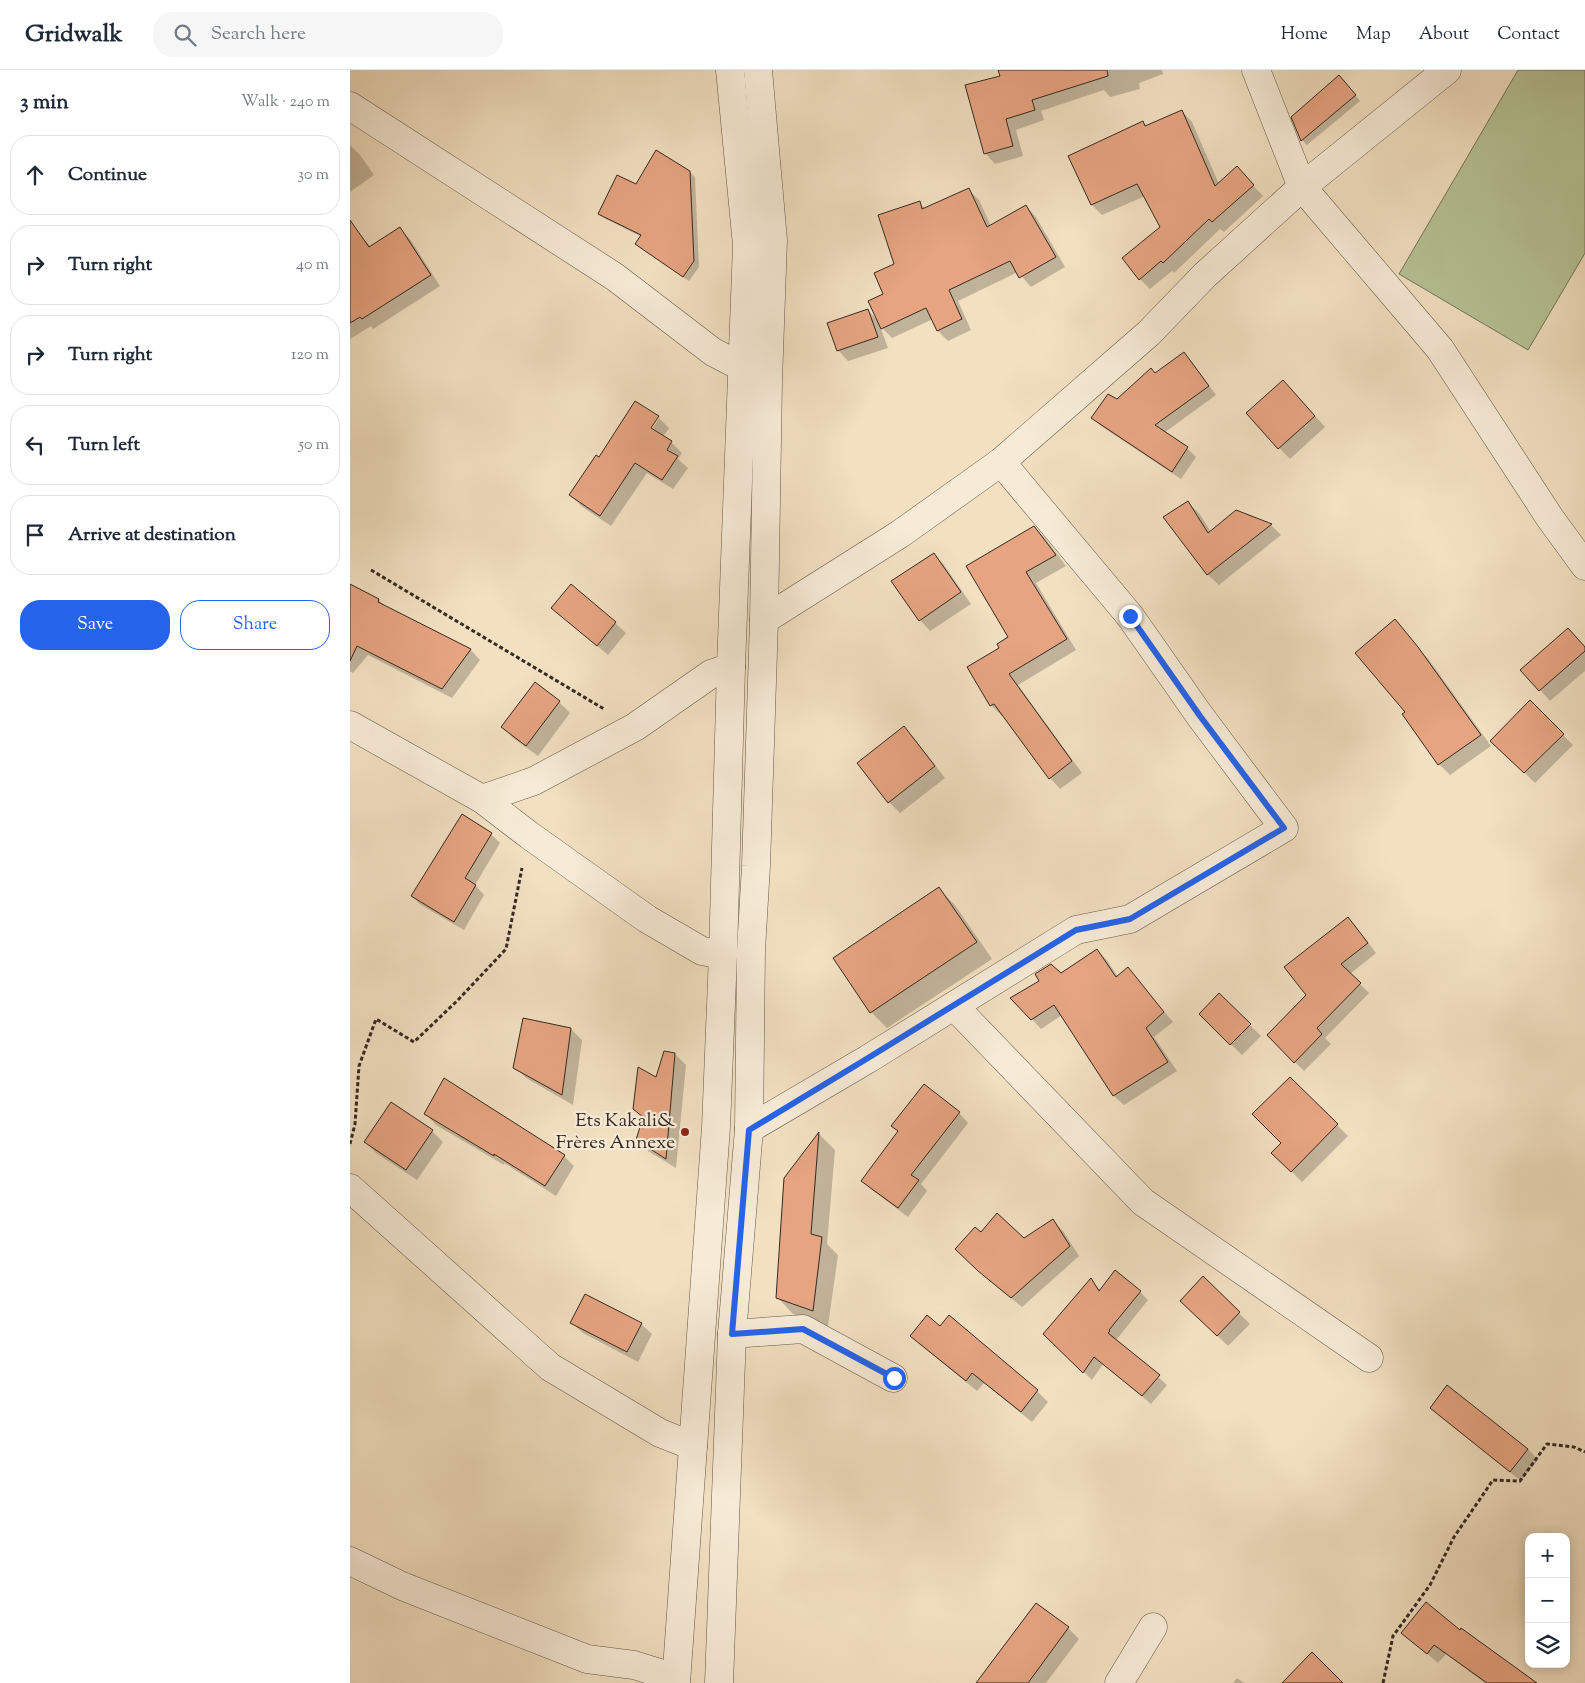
<!DOCTYPE html>
<meta charset="utf-8">
<style>
:root{--surface:#fff;--page:#f6f6f7;--text:#1f2937;--muted:#747a83;--line:#e0e1e3;--accent:#2563eb}
body{margin:0;font-family:"Sorts Mill Goudy",serif;background:var(--page);color:var(--text)}
.controls{position:absolute;right:15px;bottom:15px;display:grid;overflow:hidden;border-radius:10px;box-shadow:0 2px 12px #0003}
.controls button{width:45px;height:45px;display:grid;place-items:center;padding:0;border:0;border-bottom:1px solid var(--line);background:var(--surface);color:var(--text);font:25px sans-serif}
.stop{position:absolute;width:15px;height:15px;margin:-11px;border:4px solid #2563eb;border-radius:50%;background:#fff}
.stop.end{background:#2563eb;border-color:#fff;box-shadow:0 1px 5px #0008}
.list{margin:0;padding:0;list-style:none}
h2{display:flex;justify-content:space-between;align-items:center;height:65px;margin:0;padding:0 20px;font-size:21px}
h2 small{font-size:16px;font-weight:400;color:var(--muted)}
.list li{display:grid;grid-template-columns:32px 1fr auto;gap:15px;align-items:center;box-sizing:border-box;height:80px;margin:0 10px 10px;padding:0 10px;border:1px solid var(--line);border-radius:20px}
.list b{display:block;font-size:19px;white-space:nowrap}
.list em{font-size:16px;font-style:normal;color:var(--muted)}
.actions{display:flex;gap:10px;padding:15px 20px}
.actions a{flex:1;padding:11px 0;border:1px solid var(--accent);border-radius:20px;text-align:center;font-size:18px;color:var(--accent)}
.actions .main{background:var(--accent);color:#fff}
.icon{flex:none;width:28px;height:28px;fill:none;stroke:currentColor;stroke-width:2;stroke-linecap:round;stroke-linejoin:round}
.map{position:relative;flex:none;width:1235px;height:1613px;overflow:hidden}
header{display:flex;align-items:center;gap:30px;box-sizing:border-box;height:70px;padding:0 25px;background:var(--surface);border-bottom:1px solid var(--line)}
header strong{font-size:24px}
nav{display:flex;gap:28px;margin-inline-start:auto;font-size:18px}
.search{width:350px;height:45px;background:var(--page);display:flex;align-items:center;gap:12px;box-sizing:border-box;padding:0 18px;border-radius:20px;color:var(--muted);font-size:19px}
main{display:flex}
aside{flex:1;background:var(--surface)}
.map>svg:first-child{display:block}
.green{fill:#b6c396;stroke:#76765d}
.shadow{fill:#0003}
.building{fill:#e6a481;stroke:#352924}
.lines{fill:none;stroke-linecap:round;stroke-linejoin:round}
.street-casing{stroke:#64574b;stroke-width:29}
.path{stroke:#352924;stroke-width:3;stroke-dasharray:4 2.5;stroke-linecap:butt}
.street{stroke:#f7ebd7;stroke-width:28}
.route{stroke:#2563eb;stroke-width:6}
.poi-dot{fill:#8f2418;stroke:#f7ebd7;stroke-width:2}
.labels{text-anchor:middle;dominant-baseline:central;stroke-width:4.5;stroke-linejoin:round;paint-order:stroke}
.poi-label{font-size:19px;fill:#352924;stroke:#f7ebd7;text-anchor:end}
</style>
<header>
<strong>Gridwalk</strong>
<div class="search"><svg class="icon" aria-label="search" viewBox="0 0 24 24"><circle cx="10" cy="10" r="6"/><path d="M15 15l6 6"/></svg>Search here</div>
<nav><a>Home</a><a>Map</a><a>About</a><a>Contact</a></nav>
</header>
<main>
<aside>
<h2>3 min<small>Walk · 240 m</small></h2>
<ul class="list">
<li><svg class="icon" aria-label="ahead" viewBox="0 0 24 24"><path d="M12 20V5M6 11l6-6 6 6"/></svg><div><b>Continue</b></div><em>30 m</em></li>
<li><svg class="icon" aria-label="right" viewBox="0 0 24 24"><path d="M7 20v-9h11M14 6l5 5-5 5"/></svg><div><b>Turn right</b></div><em>40 m</em></li>
<li><svg class="icon" aria-label="right" viewBox="0 0 24 24"><path d="M7 20v-9h11M14 6l5 5-5 5"/></svg><div><b>Turn right</b></div><em>120 m</em></li>
<li><svg class="icon" aria-label="left" viewBox="0 0 24 24"><path d="M17 20v-9H6M10 6l-5 5 5 5"/></svg><div><b>Turn left</b></div><em>50 m</em></li>
<li><svg class="icon" aria-label="arrive" viewBox="0 0 24 24"><path d="M6 21V4h12l-3 4 3 4H6"/></svg><div><b>Arrive at destination</b></div></li>
</ul>
<div class="actions"><a class="main">Save</a><a>Share</a></div>
</aside>
<div class="map">
<svg width="1235" height="1613" viewBox="0 0 1235 1613">
<rect width="100%" height="100%" fill="#f2e0c1"/>
<filter id="stains"><feTurbulence type="fractalNoise" baseFrequency=".004" numOctaves="4"/><feColorMatrix values="0 0 0 0 .2 0 0 0 0 .09 0 0 0 0 .02 0 0 0 .5 -.17"/></filter>
<radialGradient id="worn" r=".72"><stop offset=".6" stop-color="#630" stop-opacity="0"/><stop offset="1" stop-color="#630" stop-opacity=".3"/></radialGradient>
<polygon class="green" points="1168,0 1235,0 1235,183 1178,280 1049,204"/>
<g class="shadow">
<polygon points="656,0 812,0 813,4 789,13 790,19 760,27 754,20 691,41 694,50 666,60 673,86 645,94 635,83 652,6"/>
<polygon points="994,12 1010,31 957,75 952,70"/>
<polygon points="832,41 842,52 869,114 897,109 913,126 874,162 870,159 824,203 822,201 800,219 790,209 812,157 795,126 752,145 742,135 719,86 793,52 797,56"/>
<polygon points="0,75 10,85 24,105 0,122"/>
<polygon points="340,102 345,107 349,197 339,211 292,179 287,174 292,167 254,148 249,143 286,115"/>
<polygon points="619,120 629,130 641,156 676,136 686,147 715,197 681,217 668,202 608,231 621,260 598,271 588,261 583,249 542,268 530,256 538,278 498,291 488,280 518,240 528,251 535,225 569,133 576,139"/>
<polygon points="50,159 60,169 90,216 23,259 21,256 0,269 0,164 6,160 21,177"/>
<polygon points="834,284 842,292 866,325 814,363 837,378 846,387 831,409 751,356 743,347"/>
<polygon points="944,322 975,357 940,389 897,344"/>
<polygon points="285,332 309,348 306,348 297,363 299,364 309,348 319,358 313,367 321,372 332,383 328,389 338,398 323,419 297,403 261,456 231,436 221,425 249,389"/>
<polygon points="838,433 849,443 861,462 887,442 921,455 931,465 869,515 858,505 814,447"/>
<polygon points="684,457 695,468 716,496 686,513 726,580 668,615 732,703 710,719 700,708 653,645 652,646 641,635 651,578 659,568"/>
<polygon points="583,484 594,495 621,534 580,561 570,550"/>
<polygon points="0,516 29,530 38,539 121,580 130,590 102,628 18,585 3,603 0,601"/>
<polygon points="203,538 265,553 276,563 258,585"/>
<polygon points="1045,551 1079,590 1141,676 1100,705 1089,694 1054,644 1057,642"/>
<polygon points="1235,577 1235,601 1200,631 1172,600"/>
<polygon points="185,614 209,632 220,643 188,686 163,668 153,657"/>
<polygon points="1180,632 1223,675 1185,713 1142,671"/>
<polygon points="554,658 564,668 595,708 550,743 539,732 508,693"/>
<polygon points="141,764 150,773 125,815 134,825 114,860 71,835 62,826"/>
<polygon points="589,819 605,835 642,889 537,958 521,942"/>
<polygon points="998,848 1007,858 1026,883 1000,904 1019,923 975,968 981,974 954,1001 918,965 958,925"/>
<polygon points="747,880 757,890 768,907 778,899 823,952 804,967 827,1001 774,1035 764,1026 712,945 691,959 682,949 691,911 711,904"/>
<polygon points="869,925 911,966 892,985 850,944"/>
<polygon points="174,950 221,959 232,970 223,1035 176,1008 165,997"/>
<polygon points="325,984 336,995 326,1098 298,1081 287,1070 307,1009"/>
<polygon points="940,1008 998,1066 952,1112 923,1083 932,1073"/>
<polygon points="609,1043 618,1053 571,1114 577,1121 558,1147 522,1120 513,1111 549,1062 543,1056"/>
<polygon points="76,1044 214,1086 224,1096 206,1126 154,1093 154,1095 86,1055"/>
<polygon points="82,1061 93,1072 67,1110 26,1083 16,1072"/>
<polygon points="469,1064 485,1080 477,1174 488,1185 478,1256 443,1244 427,1227 436,1108"/>
<polygon points="703,1151 713,1161 729,1186 672,1237 640,1211 607,1179 631,1164 674,1169"/>
<polygon points="853,1208 900,1254 878,1276 831,1231"/>
<polygon points="741,1210 751,1221 790,1222 798,1230 767,1269 767,1271 817,1315 801,1334 753,1294 742,1310 695,1264"/>
<polygon points="222,1253 291,1254 302,1264 288,1292 233,1263"/>
<polygon points="590,1257 687,1321 698,1332 682,1352 634,1313 627,1321 573,1277 562,1266"/>
<polygon points="1081,1338 1178,1379 1188,1390 1171,1411 1092,1348"/>
<polygon points="718,1558 729,1569 696,1613 657,1613"/>
<polygon points="1110,1561 1184,1613 1135,1613 1096,1584 1088,1593 1053,1563"/>
<polygon points="887,1608 894,1613 883,1613"/>
</g>
<g class="building">
<polygon points="648,0 757,0 758,6 682,30 685,40 656,49 663,76 634,84 615,15 650,6"/>
<polygon points="989,5 1006,25 951,71 941,47"/>
<polygon points="832,40 865,116 887,96 904,115 862,152 859,149 813,193 811,191 789,210 772,188 810,157 787,114 741,135 718,86 793,51 795,56"/>
<polygon points="306,80 340,101 344,191 333,207 285,174 291,165 248,144 267,105 286,114"/>
<polygon points="619,118 637,157 676,135 706,187 669,208 660,191 599,220 612,249 587,261 576,238 531,259 518,231 533,224 524,203 544,194 528,145 570,131 572,139"/>
<polygon points="0,150 19,177 50,157 81,205 12,249 10,247 0,253"/>
<polygon points="518,239 528,267 487,281 477,253"/>
<polygon points="834,282 859,316 805,355 838,377 822,402 741,348 758,324 767,329 801,298 805,303"/>
<polygon points="933,310 965,346 928,379 896,343"/>
<polygon points="285,331 309,346 301,358 322,371 317,380 328,386 312,410 285,393 250,446 219,425 246,385 249,387"/>
<polygon points="838,431 858,463 886,440 922,454 857,505 813,447"/>
<polygon points="684,456 706,485 676,502 717,569 659,604 722,691 699,709 644,634 640,636 617,597 649,578 647,574 658,567 616,496"/>
<polygon points="584,483 611,522 569,551 541,511"/>
<polygon points="0,514 29,529 28,532 121,579 92,619 7,576 0,591"/>
<polygon points="221,514 266,552 247,576 201,538"/>
<polygon points="1045,549 1068,577 1131,665 1088,695 1052,644 1055,642 1005,583"/>
<polygon points="1218,558 1235,577 1235,581 1189,621 1170,600"/>
<polygon points="185,612 210,631 176,676 151,657"/>
<polygon points="1180,630 1214,664 1174,703 1140,671"/>
<polygon points="554,656 585,696 538,733 507,693"/>
<polygon points="112,744 142,763 115,808 126,815 104,852 61,826"/>
<polygon points="589,817 627,872 520,943 483,888"/>
<polygon points="998,847 1018,873 991,894 1011,913 967,958 972,964 944,993 917,965 956,925 934,897"/>
<polygon points="747,879 766,907 778,897 814,942 796,958 818,992 763,1026 704,935 681,950 660,928 689,911 685,904 701,894 711,903"/>
<polygon points="869,923 901,954 880,975 849,944"/>
<polygon points="173,948 221,958 212,1025 163,998"/>
<polygon points="314,981 325,983 316,1089 286,1070 293,1047 283,1039 288,997 306,1007"/>
<polygon points="940,1007 988,1054 941,1102 921,1083 931,1073 902,1044"/>
<polygon points="94,1008 215,1085 195,1116 144,1084 144,1086 74,1044"/>
<polygon points="574,1014 610,1042 561,1105 569,1110 548,1138 511,1111 548,1061 541,1056"/>
<polygon points="41,1032 83,1060 56,1100 14,1072"/>
<polygon points="469,1062 461,1164 472,1167 463,1241 426,1228 434,1108"/>
<polygon points="647,1143 674,1168 703,1149 720,1176 661,1228 628,1201 605,1179 625,1157 631,1162"/>
<polygon points="765,1200 791,1221 759,1260 760,1261 758,1263 810,1305 792,1326 744,1287 733,1303 693,1264 741,1208 749,1221"/>
<polygon points="853,1206 890,1242 867,1266 830,1231"/>
<polygon points="235,1224 292,1253 277,1282 220,1253"/>
<polygon points="577,1245 590,1256 599,1245 688,1320 671,1342 622,1303 616,1311 560,1266"/>
<polygon points="1097,1315 1178,1379 1160,1402 1080,1338"/>
<polygon points="1076,1532 1110,1560 1111,1558 1187,1613 1137,1613 1084,1575 1077,1584 1051,1563"/>
<polygon points="686,1533 719,1557 678,1613 626,1613"/>
<polygon points="962,1582 993,1613 932,1613"/>
</g>
<g class="lines">
<g class="street-casing">
<g id="street">
<polyline points="906,0 952,117 1090,279 1200,448 1235,496"/>
<polyline points="0,36 265,207 363,282 392,297"/>
<polyline points="414,550 550,464 651,392 799,263 855,205 952,117 1097,0"/>
<polyline points="0,655 132,729 179,765 297,849 352,881 373,885"/>
<polyline points="132,729 184,711 285,657 361,604 381,597"/>
<polyline points="604,936 793,1132 1019,1288"/>
<polyline points="399,1059 518,989 726,860 780,849 934,758 850,646 780,546 651,392"/>
<polyline points="0,1118 200,1297 310,1363 343,1376"/>
<polyline points="382,1264 453,1259 543,1308"/>
<polyline points="0,1491 52,1516 237,1589 284,1595 326,1608"/>
<polyline points="326,1613 366,1057 373,885 381,597 397,175 380,0"/>
<polyline points="369,1613 382,1264 399,1059 401,880 406,796 414,550 418,311 423,170 408,0"/>
<polyline points="769,1613 803,1557"/>
</g>
</g>
<g class="path">
<polyline points="21,500 254,639"/>
<polyline points="0,1074 5,1054 9,996 26,949 64,972 108,930 156,879 172,798"/>
<polyline points="1033,1613 1043,1566 1080,1515 1104,1467 1143,1410 1170,1411 1197,1374 1224,1377 1235,1382"/>
</g>
<use href="#street" class="street"/>
</g>
<g class="lines">
<polyline class="route" points="544,1308 453,1259 382,1264 399,1060 518,988 726,860 780,849 934,758 850,646 780,546"/>
</g>
<circle class="poi-dot" cx="335" cy="1062" r="5"/>
<g class="labels">
<g class="poi-label">
<text x="325" y="1051">Ets Kakali&amp;<tspan x="325" dy="22">Frères Annexe</tspan></text>
</g>
</g>
<rect width="100%" height="100%" filter="url(#stains)"/>
<rect width="100%" height="100%" fill="url(#worn)"/>
</svg>
<div class="controls">
<button>+</button>
<button>−</button>
<button><svg class="icon" aria-label="layers" viewBox="0 0 24 24"><path d="M12 4l9 5-9 5-9-5zM3 14l9 5 9-5"/></svg></button>
</div>
<div class="stop" style="left:544px;top:1308px"></div>
<div class="stop end" style="left:780px;top:546px"></div>
</div>
</main>
